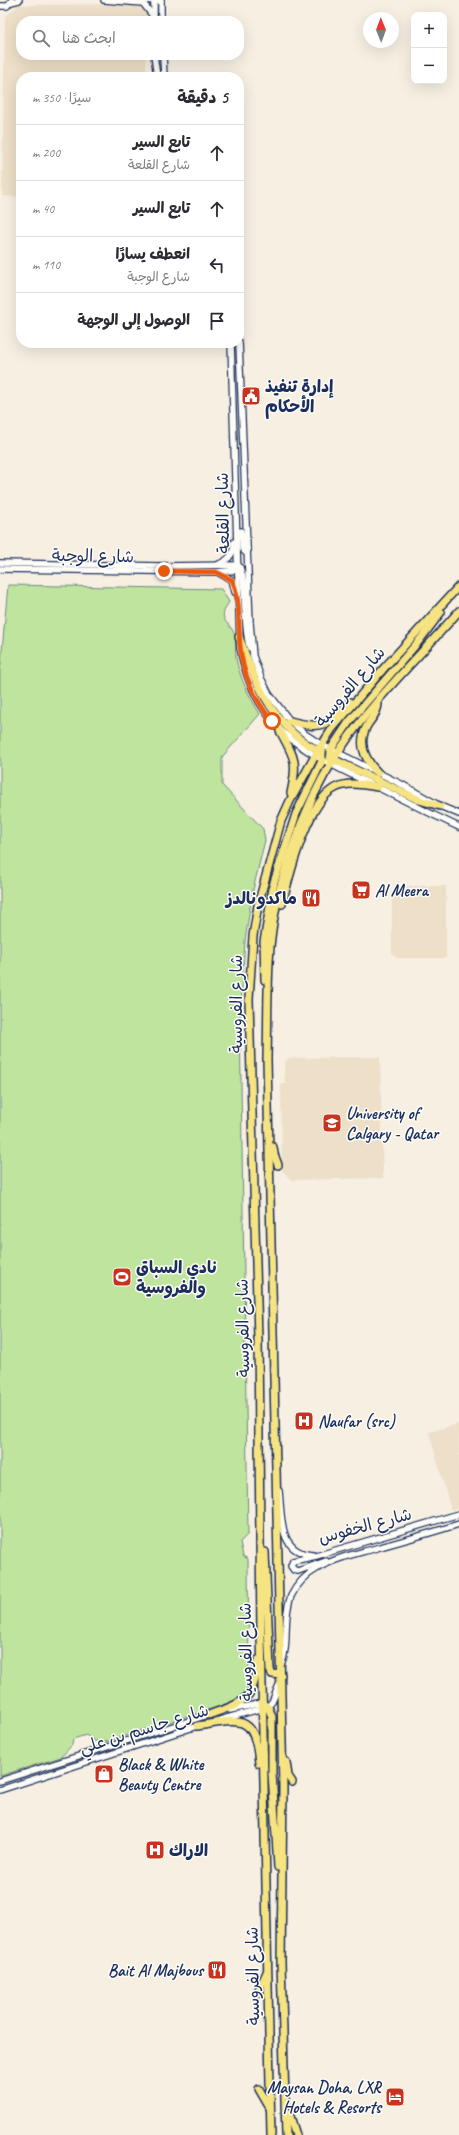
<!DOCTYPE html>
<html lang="ar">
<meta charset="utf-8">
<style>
:root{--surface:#fff;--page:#f2f2f3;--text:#2b2b33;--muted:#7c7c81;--line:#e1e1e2}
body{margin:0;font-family:Caveat,"Playpen Sans Arabic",sans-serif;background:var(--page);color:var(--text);direction:rtl}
.controls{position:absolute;right:12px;top:12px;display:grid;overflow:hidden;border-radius:8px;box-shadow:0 4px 16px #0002}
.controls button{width:36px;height:36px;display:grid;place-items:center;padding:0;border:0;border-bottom:1px solid var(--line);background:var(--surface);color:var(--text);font:20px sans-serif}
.compass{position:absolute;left:363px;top:12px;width:36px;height:36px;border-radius:50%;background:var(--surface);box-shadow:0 4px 16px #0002;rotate:359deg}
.stop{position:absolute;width:12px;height:12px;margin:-9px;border:3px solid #ea580c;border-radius:50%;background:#fff}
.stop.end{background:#ea580c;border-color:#fff;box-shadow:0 1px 4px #0008}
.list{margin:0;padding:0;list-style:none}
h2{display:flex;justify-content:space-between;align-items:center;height:52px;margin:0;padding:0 16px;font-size:17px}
h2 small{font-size:13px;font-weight:400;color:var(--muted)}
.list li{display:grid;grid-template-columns:26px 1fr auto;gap:12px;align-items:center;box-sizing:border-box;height:56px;padding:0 16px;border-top:1px solid var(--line)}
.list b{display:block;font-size:15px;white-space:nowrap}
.list p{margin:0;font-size:13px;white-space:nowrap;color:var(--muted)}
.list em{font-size:13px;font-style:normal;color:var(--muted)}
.icon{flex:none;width:22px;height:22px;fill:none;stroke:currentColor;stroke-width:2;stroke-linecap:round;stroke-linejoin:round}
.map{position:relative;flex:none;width:459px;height:2135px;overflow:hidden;direction:ltr}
.search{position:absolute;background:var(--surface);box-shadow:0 4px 16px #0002;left:16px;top:16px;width:228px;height:44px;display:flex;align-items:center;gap:10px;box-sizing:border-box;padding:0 14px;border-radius:16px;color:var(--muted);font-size:15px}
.panel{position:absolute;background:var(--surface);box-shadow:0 4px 16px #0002;left:16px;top:72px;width:228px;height:276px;border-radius:16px;direction:rtl}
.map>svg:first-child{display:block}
.built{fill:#eddfc8}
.green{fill:#bfe49e;stroke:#6d8a7e}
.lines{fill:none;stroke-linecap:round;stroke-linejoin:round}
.secondary-casing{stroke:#1b2f5e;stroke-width:8}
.highway-casing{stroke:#1b2f5e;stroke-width:10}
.secondary{stroke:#fdfcf7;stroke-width:5.5}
.highway{stroke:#f6e381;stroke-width:7}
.route{stroke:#ea580c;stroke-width:5}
.labels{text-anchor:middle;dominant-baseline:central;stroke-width:3;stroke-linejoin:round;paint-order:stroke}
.poi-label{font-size:17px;font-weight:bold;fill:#1b2f5e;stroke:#fdfcf7;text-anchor:start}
.street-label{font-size:17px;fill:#1b2f5e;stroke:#fdfcf7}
</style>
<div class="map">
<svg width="459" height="2135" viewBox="0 0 459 2135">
<rect width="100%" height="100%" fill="#f6efe2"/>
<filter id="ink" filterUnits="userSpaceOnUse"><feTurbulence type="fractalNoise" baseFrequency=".025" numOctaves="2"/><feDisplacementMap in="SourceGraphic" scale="8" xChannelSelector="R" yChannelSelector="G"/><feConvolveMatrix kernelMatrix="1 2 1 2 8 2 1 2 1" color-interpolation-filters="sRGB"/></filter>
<g filter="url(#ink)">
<g class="built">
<polygon points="143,4 147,8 147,21 21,21 21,55 146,55 146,77 21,77 21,197 2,196 5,17 18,5"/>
<polygon points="399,886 446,886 446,958 397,958 392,954 392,892"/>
<polygon points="380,1057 383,1178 291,1180 282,1170 281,1083 285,1083 284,1063 289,1058"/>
<polygon points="459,1424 459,1508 451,1510 429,1432"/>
</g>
<path class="green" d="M8 585 221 589 229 602C215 622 231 621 235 636 236 643 235 651 236 658 240 679 249 696 260 714L222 757V785L263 829 265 840 252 894 245 941 240 1019 248 1534 240 1542 243 1556 248 1559 249 1685 242 1699 105 1742 94 1741 86 1735 73 1739 72 1745 61 1757 0 1776V673Z"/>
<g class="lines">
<g class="secondary-casing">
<g id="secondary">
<polyline points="104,0 143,3 153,16"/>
<polyline points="139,0 161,1"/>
<polyline points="161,0 161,21"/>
<polyline points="11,2 19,0"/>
<polyline points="0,6 7,6 12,0"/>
<polyline points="154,21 154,0"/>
<polyline points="154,55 157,77"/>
<polyline points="163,55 164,77"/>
<polyline points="239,342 250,623 253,656 261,678 269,694 290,721 305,734 322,745 401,784 440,806 459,814"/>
<path d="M231 343 240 648C256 733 307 753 377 787 404 800 431 814 459 827"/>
<polyline points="241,531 243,550 245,552 248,550"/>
<path d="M0 563 162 566 238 565C248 574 242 629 250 648"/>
<path d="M219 564C230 560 234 553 234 542"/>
<polyline points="0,569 216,572 239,570"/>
<polyline points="219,573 232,580 235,592"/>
<path d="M279 1491C282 1517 278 1553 313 1555"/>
<polyline points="326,1561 298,1571 294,1570 291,1566 293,1561 316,1556 459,1514"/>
<path d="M281 1665C290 1644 282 1618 291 1596 297 1584 307 1574 318 1568 335 1558 355 1554 373 1549 402 1541 431 1533 459 1524"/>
<polyline points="230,1710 262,1703"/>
<polyline points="220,1720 267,1707 272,1702 279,1685"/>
<polyline points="0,1781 211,1714"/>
<polyline points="0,1790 200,1725"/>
</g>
</g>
<g class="highway-casing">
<g id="highway">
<path d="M239 637C253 676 267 713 300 739 307 744 314 749 322 751"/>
<path d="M378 704C378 712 372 718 368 724 357 742 364 759 378 773"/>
<path d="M290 721C323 730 327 726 350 702"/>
<path d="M280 731C295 758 298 762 291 793"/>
<polyline points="331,758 419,800 440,806"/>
<polyline points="330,765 331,749 349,722 419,641 441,612"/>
<path d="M282 904C290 874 307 802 335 788 349 781 363 785 378 787"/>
<polyline points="265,980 264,942 274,882 296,814 322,761 322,745"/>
<polyline points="273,1147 274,1154 278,1165"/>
<polyline points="265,1552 270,1670 272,1674 281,1675"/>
<polyline points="262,1703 269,1709 272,1717 272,1773 278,1867"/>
<path d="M209 1715C246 1701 253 1702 258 1660"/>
<path d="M197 1726C239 1720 255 1712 259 1763"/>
<polyline points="286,1762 288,1776 292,1782"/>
<polyline points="257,1994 267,1972"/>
<polyline points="259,2089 270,2108"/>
<polyline points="289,2113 296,2135"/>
<polyline points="271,2135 261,1634 258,1339 249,999 253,936 258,905 281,821 290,801 315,756 332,729 384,668 459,586"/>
<path d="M286 2135 281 1962 283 1787 267 1059C268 1022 267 984 270 947 276 882 303 805 339 751 373 700 419 657 459 611"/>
</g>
</g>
<use href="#secondary" class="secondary"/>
<use href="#highway" class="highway"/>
</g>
</g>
<g class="lines" filter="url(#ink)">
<path class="route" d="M164 571 216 572 232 580C241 599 238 625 240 646 242 673 255 700 272 721"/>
</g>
<defs>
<g id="civic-square" transform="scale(1)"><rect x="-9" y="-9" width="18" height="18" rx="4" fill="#c8321e" stroke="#fdfcf7"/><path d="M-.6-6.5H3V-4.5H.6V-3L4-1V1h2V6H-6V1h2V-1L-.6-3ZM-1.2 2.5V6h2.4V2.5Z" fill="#fff"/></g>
<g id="supermarket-square" transform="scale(1)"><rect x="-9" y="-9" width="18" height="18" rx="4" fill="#c8321e" stroke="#fdfcf7"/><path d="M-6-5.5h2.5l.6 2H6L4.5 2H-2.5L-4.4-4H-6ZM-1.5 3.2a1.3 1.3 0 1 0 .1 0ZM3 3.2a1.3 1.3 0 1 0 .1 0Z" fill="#fff"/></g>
<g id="restaurant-square" transform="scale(1)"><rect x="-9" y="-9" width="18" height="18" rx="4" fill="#c8321e" stroke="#fdfcf7"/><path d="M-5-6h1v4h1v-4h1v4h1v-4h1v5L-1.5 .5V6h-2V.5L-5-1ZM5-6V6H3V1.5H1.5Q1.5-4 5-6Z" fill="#fff"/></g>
<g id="university-square" transform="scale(1)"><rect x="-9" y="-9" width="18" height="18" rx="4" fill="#c8321e" stroke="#fdfcf7"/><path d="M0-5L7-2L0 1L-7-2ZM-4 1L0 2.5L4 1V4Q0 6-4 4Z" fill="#fff"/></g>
<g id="stadium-square" transform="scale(1)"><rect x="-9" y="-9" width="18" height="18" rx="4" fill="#c8321e" stroke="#fdfcf7"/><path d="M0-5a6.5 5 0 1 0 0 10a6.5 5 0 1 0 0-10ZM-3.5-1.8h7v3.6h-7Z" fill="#fff"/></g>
<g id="hospital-square" transform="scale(1)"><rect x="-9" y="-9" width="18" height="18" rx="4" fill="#c8321e" stroke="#fdfcf7"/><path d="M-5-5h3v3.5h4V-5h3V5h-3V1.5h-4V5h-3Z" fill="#fff"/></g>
<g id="shop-square" transform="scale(1)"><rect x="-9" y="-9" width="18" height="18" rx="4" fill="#c8321e" stroke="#fdfcf7"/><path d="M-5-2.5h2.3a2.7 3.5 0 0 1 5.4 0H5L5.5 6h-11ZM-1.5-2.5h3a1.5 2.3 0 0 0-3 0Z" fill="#fff"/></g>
<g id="hotel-square" transform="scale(1)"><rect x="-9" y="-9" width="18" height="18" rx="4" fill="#c8321e" stroke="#fdfcf7"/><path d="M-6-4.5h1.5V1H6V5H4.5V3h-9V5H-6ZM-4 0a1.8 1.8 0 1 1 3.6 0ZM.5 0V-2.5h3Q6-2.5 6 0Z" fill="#fff"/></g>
</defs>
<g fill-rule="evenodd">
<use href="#civic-square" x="251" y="396"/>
<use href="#supermarket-square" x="361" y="890"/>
<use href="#restaurant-square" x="311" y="898"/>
<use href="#university-square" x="332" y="1123"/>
<use href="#stadium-square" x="122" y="1277"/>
<use href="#hospital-square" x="304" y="1421"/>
<use href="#shop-square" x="104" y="1774"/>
<use href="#hospital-square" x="155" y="1850"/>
<use href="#restaurant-square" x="217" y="1970"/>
<use href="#hotel-square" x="395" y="2097"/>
</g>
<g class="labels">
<g class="poi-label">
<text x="265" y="386">إدارة تنفيذ<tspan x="265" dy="20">الأحكام</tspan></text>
<text x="375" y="890">Al Meera</text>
<text x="297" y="898" text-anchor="end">ماكدونالدز</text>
<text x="346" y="1113">University of<tspan x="346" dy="20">Calgary - Qatar</tspan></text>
<text x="136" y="1267">نادي السباق<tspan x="136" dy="20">والفروسية</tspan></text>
<text x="318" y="1421">Naufar (src)</text>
<text x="118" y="1764">Black &amp; White<tspan x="118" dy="20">Beauty Centre</tspan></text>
<text x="169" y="1850">الاراك</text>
<text x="203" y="1970" text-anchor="end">Bait Al Majbous</text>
<text x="381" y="2087" text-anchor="end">Maysan Doha, LXR<tspan x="381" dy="20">Hotels &amp; Resorts</tspan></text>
</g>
<g class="street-label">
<text transform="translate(223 513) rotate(-91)">شارع القلعة</text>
<text transform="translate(93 556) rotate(1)">شارع الوجبة</text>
<text transform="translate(350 687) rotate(-50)">شارع الفروسية</text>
<text transform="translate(236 1004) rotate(-90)">شارع الفروسية</text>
<text transform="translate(243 1328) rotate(-91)">شارع الفروسية</text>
<text transform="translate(365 1526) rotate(-15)">شارع الخفوس</text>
<text transform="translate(246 1652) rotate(-91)">شارع الفروسية</text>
<text transform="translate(144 1729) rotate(-17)">شارع جاسم بن علي</text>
<text transform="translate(253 1976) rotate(-91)">شارع الفروسية</text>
</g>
</g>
</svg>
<div class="controls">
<button>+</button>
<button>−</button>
</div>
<svg class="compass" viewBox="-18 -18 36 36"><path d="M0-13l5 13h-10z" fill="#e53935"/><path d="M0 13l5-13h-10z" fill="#7c7c81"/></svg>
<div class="stop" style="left:272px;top:721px"></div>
<div class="stop end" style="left:164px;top:571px"></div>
<div class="search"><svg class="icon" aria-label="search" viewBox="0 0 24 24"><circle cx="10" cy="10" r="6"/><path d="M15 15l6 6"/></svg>ابحث هنا</div>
<section class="panel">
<h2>5 دقيقة<small>سيرًا · 350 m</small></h2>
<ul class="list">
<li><svg class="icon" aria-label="ahead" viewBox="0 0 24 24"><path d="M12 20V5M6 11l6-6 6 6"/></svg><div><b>تابع السير</b><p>شارع القلعة</p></div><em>200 m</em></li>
<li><svg class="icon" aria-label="ahead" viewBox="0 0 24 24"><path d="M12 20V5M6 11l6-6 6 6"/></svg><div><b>تابع السير</b></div><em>40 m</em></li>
<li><svg class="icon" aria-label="left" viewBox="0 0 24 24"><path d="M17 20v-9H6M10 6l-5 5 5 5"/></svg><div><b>انعطف يسارًا</b><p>شارع الوجبة</p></div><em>110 m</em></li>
<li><svg class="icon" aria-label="arrive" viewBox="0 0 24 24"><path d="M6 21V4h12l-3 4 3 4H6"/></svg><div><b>الوصول إلى الوجهة</b></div></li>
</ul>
</section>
</div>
